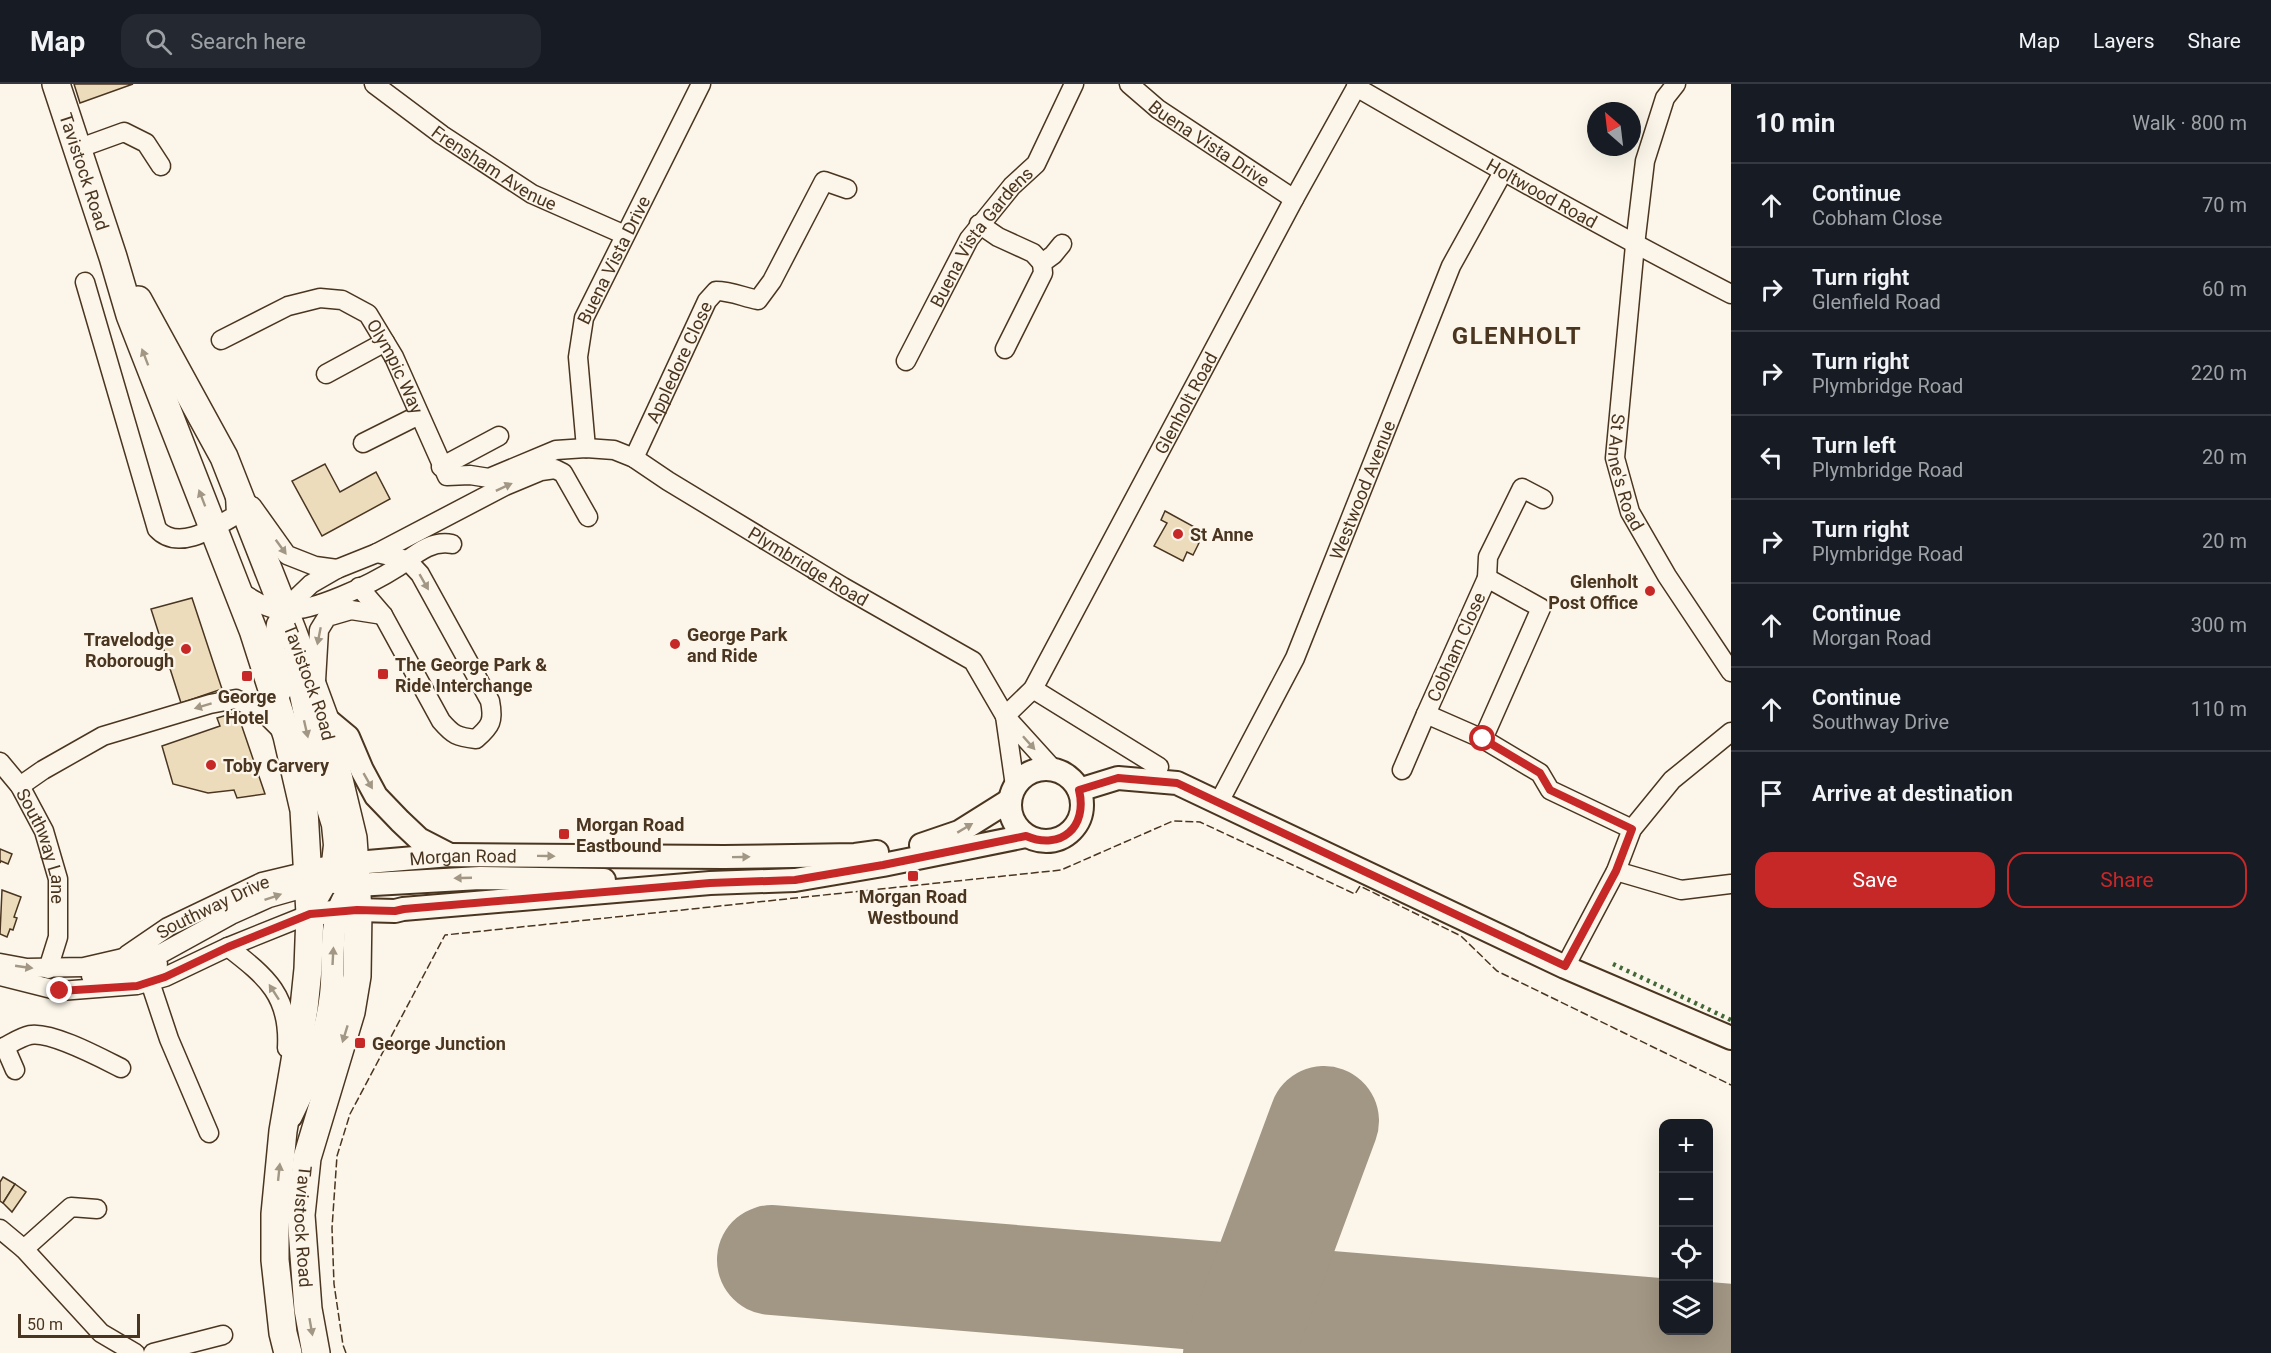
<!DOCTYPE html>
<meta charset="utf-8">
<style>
:root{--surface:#171b24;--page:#242831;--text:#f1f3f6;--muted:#9ea1a6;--line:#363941;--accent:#c62828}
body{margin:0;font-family:Roboto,sans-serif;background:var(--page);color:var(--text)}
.controls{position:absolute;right:18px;bottom:18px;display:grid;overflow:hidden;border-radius:12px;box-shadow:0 6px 24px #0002}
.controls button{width:54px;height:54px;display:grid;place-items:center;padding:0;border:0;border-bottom:2px solid var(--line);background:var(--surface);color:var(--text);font:30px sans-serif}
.compass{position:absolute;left:1587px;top:18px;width:54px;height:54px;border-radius:50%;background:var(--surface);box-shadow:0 6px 24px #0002;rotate:332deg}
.scale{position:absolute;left:18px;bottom:15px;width:122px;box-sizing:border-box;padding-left:6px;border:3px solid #4a3520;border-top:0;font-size:16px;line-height:21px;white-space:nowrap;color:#4a3520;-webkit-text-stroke:4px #fbf6e9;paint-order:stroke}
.stop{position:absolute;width:18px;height:18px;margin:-14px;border:4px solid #c62828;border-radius:50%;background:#fff}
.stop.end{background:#c62828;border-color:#fff;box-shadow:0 2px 6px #0008}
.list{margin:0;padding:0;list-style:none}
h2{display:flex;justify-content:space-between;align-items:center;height:78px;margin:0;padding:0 24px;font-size:26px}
h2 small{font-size:20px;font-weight:400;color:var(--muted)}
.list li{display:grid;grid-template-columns:39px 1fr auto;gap:18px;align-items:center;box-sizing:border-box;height:84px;padding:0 24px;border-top:2px solid var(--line)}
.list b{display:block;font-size:22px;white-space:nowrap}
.list p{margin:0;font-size:20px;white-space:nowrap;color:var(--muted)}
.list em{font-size:20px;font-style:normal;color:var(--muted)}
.actions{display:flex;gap:12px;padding:18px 24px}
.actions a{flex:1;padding:14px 0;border:2px solid var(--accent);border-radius:18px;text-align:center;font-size:21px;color:var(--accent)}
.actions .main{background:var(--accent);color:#fff}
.icon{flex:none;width:33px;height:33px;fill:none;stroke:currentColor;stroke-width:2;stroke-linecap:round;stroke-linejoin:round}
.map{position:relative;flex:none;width:1731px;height:1269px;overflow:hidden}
header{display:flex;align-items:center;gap:36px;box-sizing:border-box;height:84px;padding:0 30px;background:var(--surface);border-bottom:2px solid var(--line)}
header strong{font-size:28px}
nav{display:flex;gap:33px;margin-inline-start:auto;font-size:21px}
.search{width:420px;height:54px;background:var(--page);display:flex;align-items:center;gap:15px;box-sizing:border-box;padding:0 21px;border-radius:18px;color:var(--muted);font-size:22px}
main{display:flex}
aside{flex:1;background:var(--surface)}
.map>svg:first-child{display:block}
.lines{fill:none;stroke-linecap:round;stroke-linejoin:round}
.runway{stroke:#a29684;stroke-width:110}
.building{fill:#ecdcbc;stroke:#4a3520;stroke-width:1.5}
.minor-casing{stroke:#4a3520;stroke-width:21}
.major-casing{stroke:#4a3520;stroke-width:26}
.highway-casing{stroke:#4a3520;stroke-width:30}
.minor{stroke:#fbf6e9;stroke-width:18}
.major{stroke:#fbf6e9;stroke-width:22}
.highway{stroke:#fbf6e9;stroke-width:27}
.hedge{stroke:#436837;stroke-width:4.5;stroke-dasharray:3 4.5;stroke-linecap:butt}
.fence{stroke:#4a3520;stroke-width:1.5;stroke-dasharray:8 3;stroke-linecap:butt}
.oneway{fill:#a29684}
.route{stroke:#c62828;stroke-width:8}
.poi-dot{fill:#c62828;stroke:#fbf6e9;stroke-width:2}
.labels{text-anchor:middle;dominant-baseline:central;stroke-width:4.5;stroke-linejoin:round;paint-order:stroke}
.street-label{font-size:18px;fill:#4a3520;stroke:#fbf6e9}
.poi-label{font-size:18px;font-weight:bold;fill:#4a3520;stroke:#fbf6e9;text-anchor:start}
.district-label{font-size:24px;font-weight:bold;letter-spacing:1.5px;fill:#4a3520;stroke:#fbf6e9}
</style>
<header>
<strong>Map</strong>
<div class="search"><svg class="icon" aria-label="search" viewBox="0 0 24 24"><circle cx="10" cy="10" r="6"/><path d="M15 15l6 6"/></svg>Search here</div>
<nav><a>Map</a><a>Layers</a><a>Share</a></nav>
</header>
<main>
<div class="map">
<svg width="1731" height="1269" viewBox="0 0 1731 1269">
<rect width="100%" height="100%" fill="#fbf6e9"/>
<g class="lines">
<g class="runway">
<polyline points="772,1176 1731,1255"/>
<polyline points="1238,1269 1324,1037"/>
</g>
</g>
<g class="building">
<polygon points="74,0 133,0 80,19"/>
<polygon points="325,380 340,408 376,388 390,415 322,452 292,397"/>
<polygon points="1165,427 1198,445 1192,456 1199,459 1193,471 1187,468 1183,477 1154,462 1167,439 1161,436"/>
<polygon points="192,514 222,605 181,619 151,525"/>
<polygon points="237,628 265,710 237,714 234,706 208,709 173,700 162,662 220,642 217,634"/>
<polygon points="0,765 12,770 8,780 1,777 0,779"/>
<polygon points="2,806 21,813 14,833 17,834 13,846 10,845 7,853 0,850"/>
<polygon points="3,1093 15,1100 3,1119 0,1117 0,1098"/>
<polygon points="15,1100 26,1108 12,1128 3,1119"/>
</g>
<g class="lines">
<g class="minor-casing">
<g id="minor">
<path id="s1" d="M374 0 442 51 532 110 625 151"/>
<path id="s2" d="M1129 0 1158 25 1294 115"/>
<path id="s3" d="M1676 0 1665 14 1645 77 1635 161 1615 374 1630 428 1667 492 1731 588"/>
<path id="s4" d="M1356 3C1480 75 1604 145 1731 210"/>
<polyline points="77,65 124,48 146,59 161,82"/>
<polyline points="979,140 998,153 1033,169 1042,179"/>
<path d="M85 198 157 445C178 468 214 444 236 431L235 410"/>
<path id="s5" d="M221 256 288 222 320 214 342 216 368 230 394 273 447 392 470 391 489 394 556 366 586 364 614 366 634 374 668 397 843 503 973 577 1005 632 1054 686"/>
<polyline points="1005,265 1043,189 1042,179 1053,171 1062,160"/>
<path id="s6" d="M906 277 969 155 1012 102 1036 80 1074 0"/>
<polyline points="326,290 385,258"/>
<polyline points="363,359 419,331"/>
<path id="s7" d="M586 364 578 273 584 234 701 0"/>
<path id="s8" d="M634 374 707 217 716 207C731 207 743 213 758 216L772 197 824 97 847 105"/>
<polyline points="441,383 499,352"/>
<polyline points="252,422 287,471 315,482 337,485"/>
<polyline points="1487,494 1488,473 1522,404 1543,415"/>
<path d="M359 503 383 531 441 637C453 651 457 653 476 655 491 642 494 637 490 617L420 490 407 476 377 469"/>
<path d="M239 507C252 515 265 524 281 526 311 530 373 499 398 483 415 471 430 456 452 460"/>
<polyline points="316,597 319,546 327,533 351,526 383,531"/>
<polyline points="1033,605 1159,683"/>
<polyline points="282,608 274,552 276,540 284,526 311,500 337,485 377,469 505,402 541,387 555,385 563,389 588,433"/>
<path id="s9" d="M1005 632 1033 605 1294 115 1358 0"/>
<polyline points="1005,632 1015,702"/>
<polyline points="1483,655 1541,524 1487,494 1426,630 1483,655 1540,689 1550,706 1632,745"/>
<path id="s10" d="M0 678 20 702 44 747 58 795V853L48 885"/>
<polyline points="1402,686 1426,630"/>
<polyline points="20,702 43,686 103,652 210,620 236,615 265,630 284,649"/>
<path id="s11" d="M1218 720 1295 574 1451 182 1503 88"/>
<polyline points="1616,787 1681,806 1731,800"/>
<path d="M228 863C267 893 290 912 287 964"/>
<path id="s12" d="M127 871 168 843 262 798 308 787"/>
<polyline points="0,879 27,884 84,883 123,874 162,869 231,831 269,814 308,803 317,805"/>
<polyline points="1565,883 1616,787 1632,745 1672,696 1731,648"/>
<polyline points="0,892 60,907 137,901 165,893 228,863 310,830 329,797 333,761 331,741 319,702 304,635 293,582 293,569"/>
<polyline points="91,892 158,880"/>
<polyline points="150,898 169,955 209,1049"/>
<polyline points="5,963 15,986"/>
<path d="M0 965C9 961 20 953 30 951 51 947 101 974 121 984"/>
<polyline points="0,1145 24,1165 101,1249 135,1269"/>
<polyline points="24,1165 71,1123 97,1125"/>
<polyline points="153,1269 223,1251"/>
</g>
</g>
<g class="major-casing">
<g id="major">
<polyline points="324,633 348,653 362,686 376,712 400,737 419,755 450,771"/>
<circle cx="1046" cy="721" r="36"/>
<polyline points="1079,706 1118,694 1177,699 1565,883 1731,954"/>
<polyline points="921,761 959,748 1010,716"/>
<path id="s13" d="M308 787 356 779 450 771 724 773 855 771 877 768"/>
<polyline points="312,790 329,797 356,801 480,794 604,796"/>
<polyline points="310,830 358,826 395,827 403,825 710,799 795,796 883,781 1026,752"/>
<path d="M291 1032C310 993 326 954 331 911 335 880 328 844 343 816"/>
</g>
</g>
<g class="highway-casing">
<g id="highway">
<path id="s14" d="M56 0 113 173 130 231 253 546 287 652 304 726 310 830 308 885 304 924 283 1047 275 1130V1176L283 1249 288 1269"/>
<path id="s15" d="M138 216 224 373 292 546 324 633 353 754 358 826 357 892 351 928 307 1074 301 1131 308 1225 316 1269"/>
</g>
</g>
<use href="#minor" class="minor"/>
<use href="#major" class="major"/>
<use href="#highway" class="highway"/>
<polyline class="hedge" points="1613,880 1731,936"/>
<polyline class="fence" points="346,1269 343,1261 334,1200 332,1144 337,1072 350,1030 445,851 1061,786 1173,737 1200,738 1355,810 1360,802 1461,852 1497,887 1731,1001"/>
</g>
<defs><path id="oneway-solid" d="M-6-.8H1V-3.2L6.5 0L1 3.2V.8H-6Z" transform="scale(1.5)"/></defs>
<g class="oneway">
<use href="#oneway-solid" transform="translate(145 273) rotate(-111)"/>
<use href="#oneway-solid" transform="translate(504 403) rotate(-25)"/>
<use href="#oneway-solid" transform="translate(202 414) rotate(-111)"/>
<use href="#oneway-solid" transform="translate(281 463) rotate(54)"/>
<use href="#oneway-solid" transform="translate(424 498) rotate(60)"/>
<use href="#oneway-solid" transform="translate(319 552) rotate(101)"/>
<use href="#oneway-solid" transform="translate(203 622) rotate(163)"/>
<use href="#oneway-solid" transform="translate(306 645) rotate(77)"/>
<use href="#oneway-solid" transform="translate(1029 659) rotate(48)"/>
<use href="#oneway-solid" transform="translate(368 697) rotate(60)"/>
<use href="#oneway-solid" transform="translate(965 744) rotate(-31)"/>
<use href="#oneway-solid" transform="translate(546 772) rotate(1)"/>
<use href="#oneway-solid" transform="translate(741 773) rotate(-1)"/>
<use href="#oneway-solid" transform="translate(463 794) rotate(178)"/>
<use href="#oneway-solid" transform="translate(273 813) rotate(-19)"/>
<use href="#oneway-solid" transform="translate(333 872) rotate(-87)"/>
<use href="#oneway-solid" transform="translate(24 883) rotate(8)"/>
<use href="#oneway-solid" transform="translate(274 908) rotate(-123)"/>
<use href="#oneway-solid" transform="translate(345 950) rotate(107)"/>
<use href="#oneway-solid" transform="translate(279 1088) rotate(-84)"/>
<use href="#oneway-solid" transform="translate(311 1243) rotate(80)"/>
</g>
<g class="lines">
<path class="route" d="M60 907 137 902 165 893 228 863 310 830 357 826 395 827 404 825 710 799 795 796 883 781 1026 752C1061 767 1088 743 1079 706L1118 694 1177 699 1565 882 1616 787 1632 745 1550 706 1540 689 1483 655"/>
</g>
<g class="poi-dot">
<circle cx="1178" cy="450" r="6"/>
<circle cx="1650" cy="507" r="6"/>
<circle cx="675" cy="560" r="6"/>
<circle cx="186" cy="565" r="6"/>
<rect x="377" y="584" width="12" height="12" rx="3"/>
<rect x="241" y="586" width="12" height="12" rx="3"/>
<circle cx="211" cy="681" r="6"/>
<rect x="558" y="744" width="12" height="12" rx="3"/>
<rect x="907" y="786" width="12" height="12" rx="3"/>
<rect x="354" y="953" width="12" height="12" rx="3"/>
</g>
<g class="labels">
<g class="street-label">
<text stroke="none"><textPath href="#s2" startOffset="100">Buena Vista Drive</textPath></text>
<text stroke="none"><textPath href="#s1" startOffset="147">Frensham Avenue</textPath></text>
<text stroke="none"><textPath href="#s14" startOffset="92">Tavistock Road</textPath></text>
<text stroke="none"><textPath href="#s4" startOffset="214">Holtwood Road</textPath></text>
<text stroke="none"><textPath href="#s6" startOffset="146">Buena Vista Gardens</textPath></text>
<text stroke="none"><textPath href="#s7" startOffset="196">Buena Vista Drive</textPath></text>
<text stroke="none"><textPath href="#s8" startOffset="106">Appledore Close</textPath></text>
<text stroke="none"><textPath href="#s5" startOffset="219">Olympic Way</textPath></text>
<text stroke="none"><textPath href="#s9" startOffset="363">Glenholt Road</textPath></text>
<text stroke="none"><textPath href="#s3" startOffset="398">St Anne's Road</textPath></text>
<text stroke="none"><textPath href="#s11" startOffset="346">Westwood Avenue</textPath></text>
<text stroke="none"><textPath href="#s5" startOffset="740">Plymbridge Road</textPath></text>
<text transform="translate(1456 563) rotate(-66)">Cobham Close</text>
<text stroke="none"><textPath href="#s15" startOffset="420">Tavistock Road</textPath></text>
<text stroke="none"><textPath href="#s10" startOffset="96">Southway Lane</textPath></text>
<text stroke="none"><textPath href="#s13" startOffset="156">Morgan Road</textPath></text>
<text stroke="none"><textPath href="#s12" startOffset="99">Southway Drive</textPath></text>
<text stroke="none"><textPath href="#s15" startOffset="978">Tavistock Road</textPath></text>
</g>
<g class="poi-label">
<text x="1190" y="450">St Anne</text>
<text x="1638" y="497" text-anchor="end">Glenholt<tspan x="1638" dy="21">Post Office</tspan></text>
<text x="687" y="550">George Park<tspan x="687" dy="21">and Ride</tspan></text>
<text x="174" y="555" text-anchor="end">Travelodge<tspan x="174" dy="21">Roborough</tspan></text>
<text x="395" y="580">The George Park &amp;<tspan x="395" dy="21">Ride Interchange</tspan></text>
<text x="247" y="612" text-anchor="middle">George<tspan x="247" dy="21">Hotel</tspan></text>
<text x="223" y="681">Toby Carvery</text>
<text x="576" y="740">Morgan Road<tspan x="576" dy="21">Eastbound</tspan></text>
<text x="913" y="812" text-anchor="middle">Morgan Road<tspan x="913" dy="21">Westbound</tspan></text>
<text x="372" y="959">George Junction</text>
</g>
<g class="district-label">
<text x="1517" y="252">GLENHOLT</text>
</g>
</g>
</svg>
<div class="controls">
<button>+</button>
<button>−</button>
<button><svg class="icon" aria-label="locate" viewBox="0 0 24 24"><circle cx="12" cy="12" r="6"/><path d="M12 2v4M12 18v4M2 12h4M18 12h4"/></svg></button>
<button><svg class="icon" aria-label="layers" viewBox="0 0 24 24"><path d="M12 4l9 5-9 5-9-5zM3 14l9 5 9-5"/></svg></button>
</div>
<svg class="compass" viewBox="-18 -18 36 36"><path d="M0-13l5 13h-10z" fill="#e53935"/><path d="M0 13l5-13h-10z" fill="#9ea1a6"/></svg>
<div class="scale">50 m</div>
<div class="stop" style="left:1483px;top:655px"></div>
<div class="stop end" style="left:60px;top:907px"></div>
</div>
<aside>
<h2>10 min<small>Walk · 800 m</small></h2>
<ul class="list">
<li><svg class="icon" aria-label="ahead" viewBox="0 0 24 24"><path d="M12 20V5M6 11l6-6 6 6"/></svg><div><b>Continue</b><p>Cobham Close</p></div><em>70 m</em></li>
<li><svg class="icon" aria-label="right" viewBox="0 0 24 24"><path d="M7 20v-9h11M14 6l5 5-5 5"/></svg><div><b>Turn right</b><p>Glenfield Road</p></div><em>60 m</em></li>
<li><svg class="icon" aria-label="right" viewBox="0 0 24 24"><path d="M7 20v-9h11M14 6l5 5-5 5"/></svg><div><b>Turn right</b><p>Plymbridge Road</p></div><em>220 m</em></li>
<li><svg class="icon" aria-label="left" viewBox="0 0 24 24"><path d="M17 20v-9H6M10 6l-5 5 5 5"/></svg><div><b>Turn left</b><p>Plymbridge Road</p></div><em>20 m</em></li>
<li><svg class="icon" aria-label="right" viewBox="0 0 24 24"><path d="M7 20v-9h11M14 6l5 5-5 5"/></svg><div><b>Turn right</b><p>Plymbridge Road</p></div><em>20 m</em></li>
<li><svg class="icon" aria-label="ahead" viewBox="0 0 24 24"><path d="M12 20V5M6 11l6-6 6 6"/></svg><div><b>Continue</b><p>Morgan Road</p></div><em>300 m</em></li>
<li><svg class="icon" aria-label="ahead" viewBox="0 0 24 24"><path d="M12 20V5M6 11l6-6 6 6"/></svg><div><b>Continue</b><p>Southway Drive</p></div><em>110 m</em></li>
<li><svg class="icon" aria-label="arrive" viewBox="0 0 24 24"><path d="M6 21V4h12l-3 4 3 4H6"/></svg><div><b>Arrive at destination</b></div></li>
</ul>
<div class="actions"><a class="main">Save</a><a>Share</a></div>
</aside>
</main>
